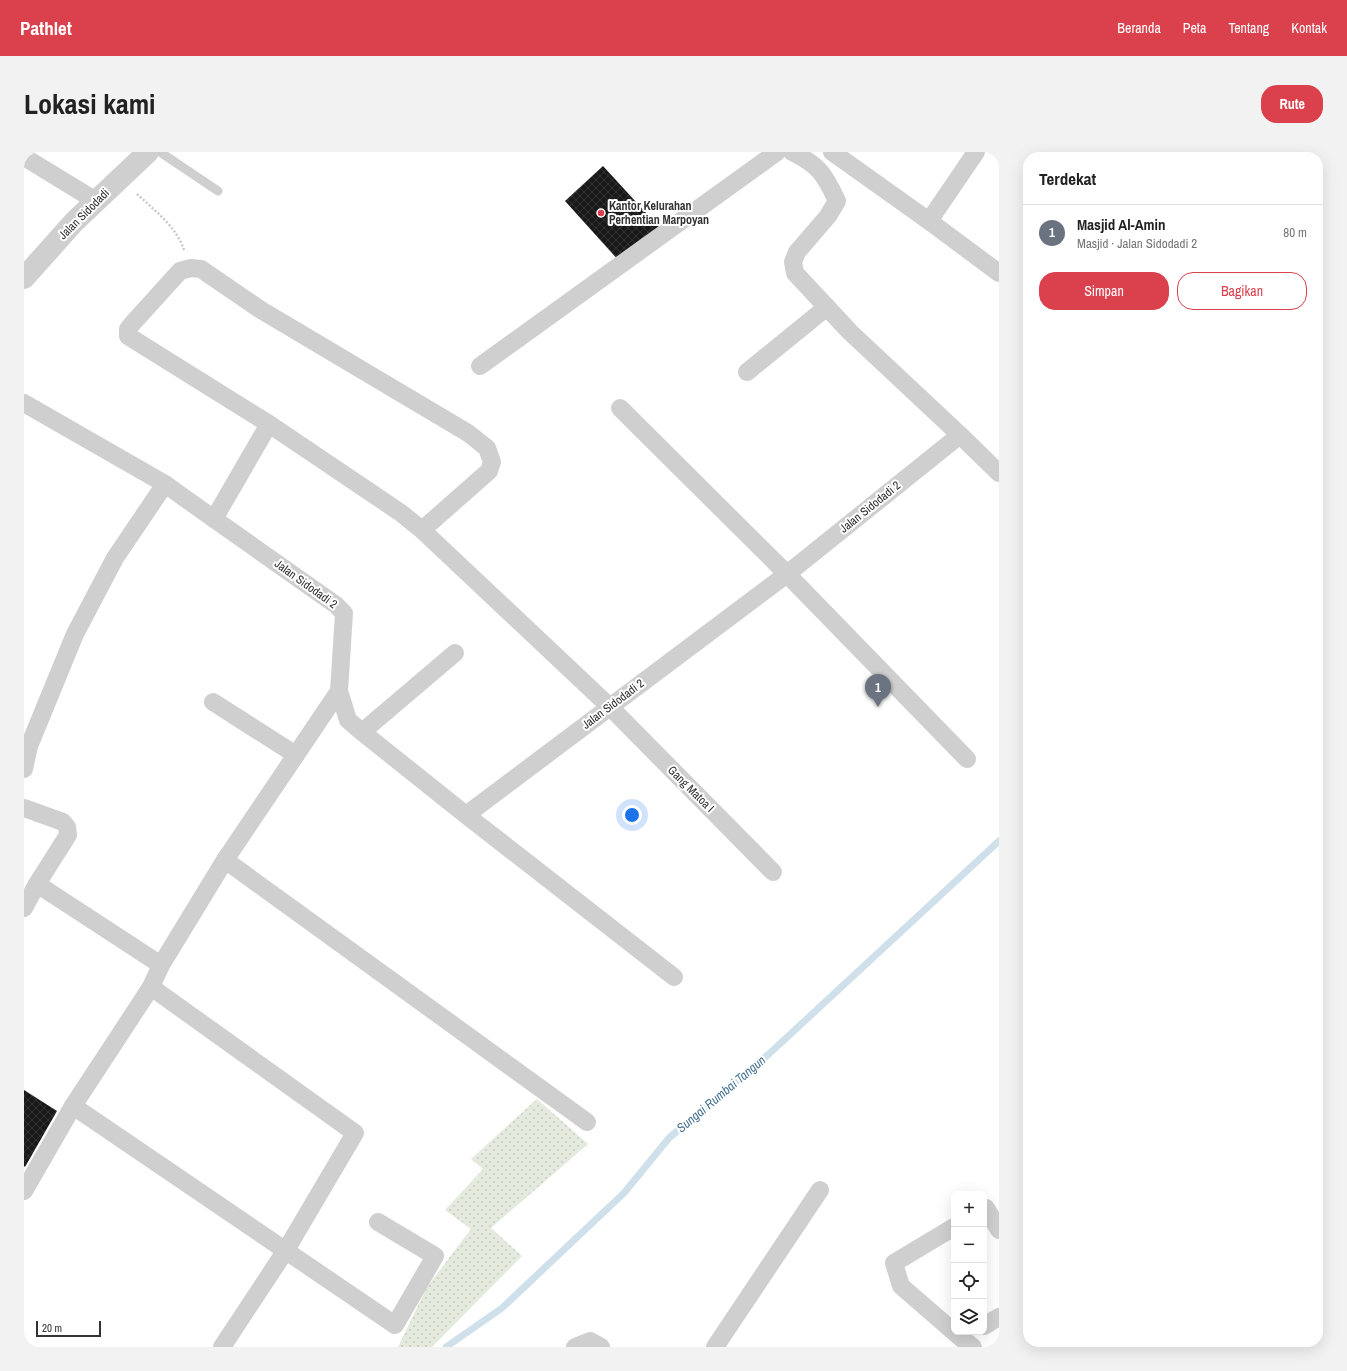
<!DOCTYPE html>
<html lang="id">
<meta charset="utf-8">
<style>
:root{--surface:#fff;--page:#f2f2f2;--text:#222;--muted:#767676;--line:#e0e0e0;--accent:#db414d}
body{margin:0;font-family:"Archivo Narrow",sans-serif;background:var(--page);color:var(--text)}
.controls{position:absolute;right:12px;bottom:12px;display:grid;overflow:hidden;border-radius:8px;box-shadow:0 4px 16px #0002}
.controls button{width:36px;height:36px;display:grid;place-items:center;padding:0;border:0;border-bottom:1px solid var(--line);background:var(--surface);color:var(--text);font:20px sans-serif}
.scale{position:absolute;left:12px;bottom:10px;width:65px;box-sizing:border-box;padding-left:4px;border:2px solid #323232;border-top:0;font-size:11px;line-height:14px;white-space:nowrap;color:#323232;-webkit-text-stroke:3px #fff;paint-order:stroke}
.you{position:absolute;left:608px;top:663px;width:14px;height:14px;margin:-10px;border:3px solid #fff;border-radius:50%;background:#1a73e8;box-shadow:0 0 0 6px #1a73e833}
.badge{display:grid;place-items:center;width:26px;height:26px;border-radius:50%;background:var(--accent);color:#fff;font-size:13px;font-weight:700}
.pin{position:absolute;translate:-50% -33px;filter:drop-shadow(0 1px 2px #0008)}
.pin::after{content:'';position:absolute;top:21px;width:14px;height:12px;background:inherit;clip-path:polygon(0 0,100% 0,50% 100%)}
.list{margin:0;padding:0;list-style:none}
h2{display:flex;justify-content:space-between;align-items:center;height:52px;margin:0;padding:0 16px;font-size:17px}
h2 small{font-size:13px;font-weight:400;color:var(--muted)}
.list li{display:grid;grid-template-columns:26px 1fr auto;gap:12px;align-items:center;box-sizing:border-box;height:56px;padding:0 16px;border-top:1px solid var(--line)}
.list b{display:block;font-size:15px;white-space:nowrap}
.list p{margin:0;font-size:13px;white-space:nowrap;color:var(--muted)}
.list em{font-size:13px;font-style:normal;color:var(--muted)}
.actions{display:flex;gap:8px;padding:12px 16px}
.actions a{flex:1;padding:9px 0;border:1px solid var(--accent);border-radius:16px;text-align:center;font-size:14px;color:var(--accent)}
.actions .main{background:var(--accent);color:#fff}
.icon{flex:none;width:22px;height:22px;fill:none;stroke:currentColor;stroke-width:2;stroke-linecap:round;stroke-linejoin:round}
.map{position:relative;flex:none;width:975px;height:1195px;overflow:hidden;border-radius:16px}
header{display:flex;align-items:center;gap:24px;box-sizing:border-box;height:56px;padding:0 20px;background:var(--accent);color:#fff}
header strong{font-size:19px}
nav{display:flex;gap:22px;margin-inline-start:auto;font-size:14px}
.intro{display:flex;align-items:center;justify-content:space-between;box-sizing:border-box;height:96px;padding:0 24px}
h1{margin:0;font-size:28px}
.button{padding:10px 18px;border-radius:16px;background:var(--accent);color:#fff;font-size:14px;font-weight:700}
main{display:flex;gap:24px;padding:0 24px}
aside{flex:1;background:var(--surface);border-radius:16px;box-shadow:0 4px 16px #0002}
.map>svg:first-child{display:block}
.grass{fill:url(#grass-dots)}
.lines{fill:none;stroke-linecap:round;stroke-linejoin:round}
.stream{stroke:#cfe0eb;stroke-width:7}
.building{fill:url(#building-cross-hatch)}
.path{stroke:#c9c9c9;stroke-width:2.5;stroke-dasharray:2 2;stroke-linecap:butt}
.service{stroke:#cfcfcf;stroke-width:9}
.minor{stroke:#cfcfcf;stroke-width:18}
.tertiary{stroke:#cfcfcf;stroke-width:22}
.poi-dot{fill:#db414d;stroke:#fff;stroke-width:1.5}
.labels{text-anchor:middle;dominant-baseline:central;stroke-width:4;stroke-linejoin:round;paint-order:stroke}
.poi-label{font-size:12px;font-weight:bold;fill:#323232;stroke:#fff;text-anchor:start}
.street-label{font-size:12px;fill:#323232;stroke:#fff}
.water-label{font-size:13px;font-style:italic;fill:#447290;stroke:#fff}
</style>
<header>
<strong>Pathlet</strong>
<nav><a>Beranda</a><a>Peta</a><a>Tentang</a><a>Kontak</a></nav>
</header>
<div class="intro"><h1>Lokasi kami</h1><a class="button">Rute</a></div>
<main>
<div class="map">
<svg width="975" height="1195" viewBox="0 0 975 1195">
<defs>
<pattern id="grass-dots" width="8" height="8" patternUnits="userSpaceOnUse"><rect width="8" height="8" fill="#e5eade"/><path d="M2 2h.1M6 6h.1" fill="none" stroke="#c5c9bf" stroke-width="1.8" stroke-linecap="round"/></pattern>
<pattern id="building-cross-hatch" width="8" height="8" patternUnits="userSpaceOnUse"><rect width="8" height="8" fill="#191919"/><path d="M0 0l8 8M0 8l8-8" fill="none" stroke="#323232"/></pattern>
</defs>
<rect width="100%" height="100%" fill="#fff"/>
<polygon class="grass" points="513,947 564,992 467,1076 498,1104 408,1195 374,1195 403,1135 447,1077 421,1058 459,1017 447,1007"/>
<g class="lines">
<polyline class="stream" points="422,1195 478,1156 600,1041 645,986 746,901 975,689"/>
</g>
<g class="building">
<polygon points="579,14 635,75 596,110 541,49"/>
<polygon points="0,938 33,959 1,1015 0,1014"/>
</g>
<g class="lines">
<path class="path" d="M113 42C131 59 152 74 160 98"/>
<polyline class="service" points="136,0 194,39"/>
<g class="minor">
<polyline points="808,0 905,69 975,121"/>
<polyline points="0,5 72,49"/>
<polyline points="905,69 952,0"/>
<polyline points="456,214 753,0"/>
<polyline points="723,220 803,155"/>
<path d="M0 251 141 332 190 367 312 453 320 461 315 539 324 568 338 580 442 663 763 422 936 283 826 180 771 121 769 110 773 100 804 64 813 49C801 23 795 13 768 0"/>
<polyline points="596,256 763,422 943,607"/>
<polyline points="936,283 975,321"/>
<polyline points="190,367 245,272"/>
<polyline points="398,378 465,319 468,310 463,296 444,281 237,158 177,117 167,116 156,119 108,172 104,177 104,184 245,272 377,361 398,378 586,555 749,720"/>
<polyline points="189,550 272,603"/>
<polyline points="338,580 431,501"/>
<polyline points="0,617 5,594 51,482 91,406 141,332"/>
<polyline points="0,656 39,670 43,675 44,683 13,732"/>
<polyline points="442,663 650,825"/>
<polyline points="201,708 563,970"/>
<polyline points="0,756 13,732 137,813"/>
<polyline points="127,835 331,981 262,1098 198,1195"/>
<polyline points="49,954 371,1173 411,1104 354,1070"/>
<polyline points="0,1039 49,954 127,835 137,813 201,708 315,539"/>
<polyline points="962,1056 975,1078"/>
<polyline points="930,1075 870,1111 877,1134 937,1186 949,1195"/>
<polyline points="960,1174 975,1165"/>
<polyline points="551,1195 566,1189 577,1195"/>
<polyline points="691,1195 796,1038"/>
</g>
<polyline class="tertiary" points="0,126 50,70 124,0"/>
</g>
<circle class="poi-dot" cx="577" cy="61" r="4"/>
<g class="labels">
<g class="poi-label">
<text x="585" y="54">Kantor Kelurahan<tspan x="585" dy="14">Perhentian Marpoyan</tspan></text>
</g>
<g class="street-label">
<text transform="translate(60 62) rotate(-45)">Jalan Sidodadi</text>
<text transform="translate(846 355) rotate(-39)">Jalan Sidodadi 2</text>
<text transform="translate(282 432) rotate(36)">Jalan Sidodadi 2</text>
<text transform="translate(589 552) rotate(-37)">Jalan Sidodadi 2</text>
<text transform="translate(667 637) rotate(45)">Gang Matoa I</text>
</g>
<g class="water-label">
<text transform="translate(697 942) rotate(-40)">Sungai Rumbai Tangun</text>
</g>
</g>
</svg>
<div class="controls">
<button>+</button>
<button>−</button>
<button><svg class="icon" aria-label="locate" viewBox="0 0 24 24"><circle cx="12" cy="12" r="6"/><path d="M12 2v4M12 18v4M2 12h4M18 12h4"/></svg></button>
<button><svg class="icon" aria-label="layers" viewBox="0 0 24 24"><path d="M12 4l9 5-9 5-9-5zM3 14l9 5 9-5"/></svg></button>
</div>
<div class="scale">20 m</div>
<div class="you"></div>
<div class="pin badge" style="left:854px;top:555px;background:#6b7280">1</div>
</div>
<aside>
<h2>Terdekat<small></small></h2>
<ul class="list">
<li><span class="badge" style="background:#6b7280">1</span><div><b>Masjid Al-Amin</b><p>Masjid · Jalan Sidodadi 2</p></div><em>80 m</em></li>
</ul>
<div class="actions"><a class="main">Simpan</a><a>Bagikan</a></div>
</aside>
</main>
